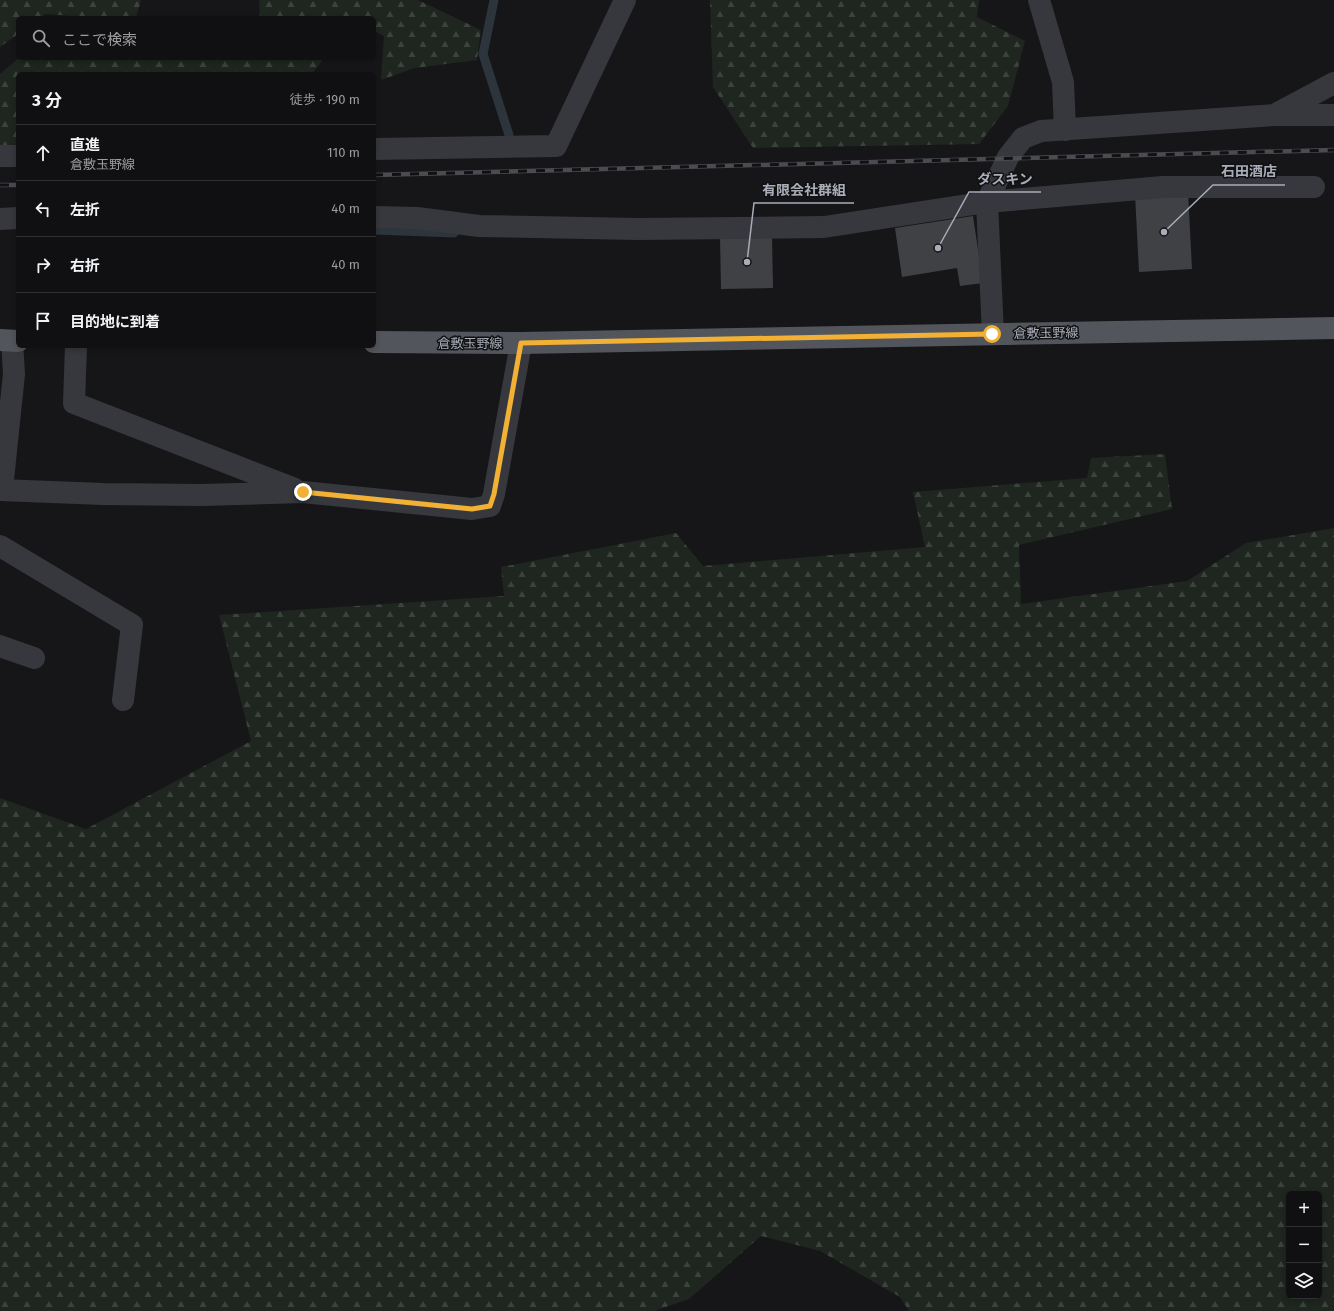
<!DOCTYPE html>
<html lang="ja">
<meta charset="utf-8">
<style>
:root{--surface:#101012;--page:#1e1e20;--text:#f1f3f6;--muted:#9c9d9f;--line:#303032}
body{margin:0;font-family:"Fira Sans","Noto Sans JP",sans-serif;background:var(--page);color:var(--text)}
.controls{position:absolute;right:12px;bottom:12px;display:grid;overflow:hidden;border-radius:6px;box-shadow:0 2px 6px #0003}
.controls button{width:36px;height:36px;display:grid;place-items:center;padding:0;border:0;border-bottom:1px solid var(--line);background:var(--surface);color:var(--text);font:20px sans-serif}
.stop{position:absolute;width:12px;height:12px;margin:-9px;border:3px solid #f2b134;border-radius:50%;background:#fff}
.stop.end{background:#f2b134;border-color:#fff;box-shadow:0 1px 4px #0008}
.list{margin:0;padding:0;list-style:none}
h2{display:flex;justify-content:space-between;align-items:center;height:52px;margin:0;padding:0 16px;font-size:17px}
h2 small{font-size:13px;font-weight:400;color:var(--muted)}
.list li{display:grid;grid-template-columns:26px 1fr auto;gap:12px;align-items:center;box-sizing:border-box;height:56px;padding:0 16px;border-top:1px solid var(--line)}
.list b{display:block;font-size:15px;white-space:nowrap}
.list p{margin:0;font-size:13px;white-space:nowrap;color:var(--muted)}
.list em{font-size:13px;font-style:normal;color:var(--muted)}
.icon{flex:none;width:22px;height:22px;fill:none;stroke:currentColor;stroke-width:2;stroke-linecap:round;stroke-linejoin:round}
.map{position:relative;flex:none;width:1334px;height:1311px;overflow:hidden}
.search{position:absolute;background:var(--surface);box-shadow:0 2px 6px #0003;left:16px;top:16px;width:360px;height:44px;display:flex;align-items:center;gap:10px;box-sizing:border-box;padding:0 14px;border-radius:6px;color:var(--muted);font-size:15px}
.panel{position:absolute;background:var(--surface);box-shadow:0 2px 6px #0003;left:16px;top:72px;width:360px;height:276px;border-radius:6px}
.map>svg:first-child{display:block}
.forest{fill:url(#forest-firs);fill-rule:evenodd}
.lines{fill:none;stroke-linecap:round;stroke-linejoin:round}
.stream{stroke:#2c353c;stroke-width:9}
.building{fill:#404145}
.minor{stroke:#37383d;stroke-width:22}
.primary{stroke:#53555c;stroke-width:22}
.rail-casing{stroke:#4a4c52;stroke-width:4.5}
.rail{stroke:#111113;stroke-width:3;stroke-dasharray:9;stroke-linecap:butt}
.route{stroke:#f2b134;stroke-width:5}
.labels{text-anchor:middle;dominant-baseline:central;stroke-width:3;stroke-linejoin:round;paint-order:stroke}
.street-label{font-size:13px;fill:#a8adb8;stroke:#111113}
.leader{fill:none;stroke:#a8adb8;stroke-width:1.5}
.callout-dot{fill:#a8adb8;stroke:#111113;stroke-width:1.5}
.callout-label{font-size:14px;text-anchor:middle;font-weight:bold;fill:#a8adb8;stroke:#111113;stroke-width:3;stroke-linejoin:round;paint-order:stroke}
</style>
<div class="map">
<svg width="1334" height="1311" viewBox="0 0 1334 1311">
<defs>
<pattern id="forest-firs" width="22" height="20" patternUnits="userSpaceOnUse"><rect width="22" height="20" fill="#1e261f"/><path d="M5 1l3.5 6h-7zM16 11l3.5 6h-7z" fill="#3c433d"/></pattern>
</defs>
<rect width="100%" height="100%" fill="#161618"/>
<g class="forest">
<polygon points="0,0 141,0 136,18 97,18 46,14 40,18 18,18 18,34 0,47"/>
<polygon points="259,0 418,0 481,30 477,60 415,68 381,80 384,36 374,31 374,18 260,18"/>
<polygon points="710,0 979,0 977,17 1025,41 1008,106 979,144 753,148 713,87"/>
<polygon points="19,58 324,58 312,74 18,74 18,146 0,147 0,74"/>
<path d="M1165 454 1172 509 1019 545 1021 604 1187 581 1246 543 1334 528V1311H909L900 1297 820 1251 761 1236 689 1299 654 1311H0V798L86 829 251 741 219 615 504 596 501 567 676 533 703 566 925 547 913 492 1087 478 1091 458ZM1289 1194H1319V1296H1289Z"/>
</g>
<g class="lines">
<g class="stream">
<polyline points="494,0 483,54 509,135"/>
<polyline points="374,230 454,233"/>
</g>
</g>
<g class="building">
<polygon points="1188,191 1192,269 1139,272 1135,194"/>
<polygon points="973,216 983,283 960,286 957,268 902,277 895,228"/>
<polygon points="772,235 773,288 721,289 720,236"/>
</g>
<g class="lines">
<g class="minor">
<polyline points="1039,0 1063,82 1065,130"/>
<polyline points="1278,113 1334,83"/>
<polyline points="374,149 556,146 625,0"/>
<polyline points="0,156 18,156"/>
<polyline points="374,217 417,218 479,226 638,229 824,227 987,202 1163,187 1314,187"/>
<polyline points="0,219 18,218"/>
<polyline points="993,334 987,202 1008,157 1023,138 1041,131 1275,115 1334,115"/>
<polyline points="76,346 74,403 295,489"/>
<polyline points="2,489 14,374 12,341"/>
<polyline points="0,490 103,494 201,495 303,492 472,509 490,506 494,494 521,343"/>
<polyline points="0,546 132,625 123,700"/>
<polyline points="0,646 34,658"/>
</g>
<g class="primary">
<polyline points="0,340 18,341"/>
<polyline points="374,342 521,343 1334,328"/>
</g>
<g class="rail-casing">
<g id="rail">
<polyline points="374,175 1334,150"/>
<polyline points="0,185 18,185"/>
</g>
</g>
<use href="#rail" class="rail"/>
</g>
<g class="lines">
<polyline class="route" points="303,492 472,509 490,506 494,494 521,343 992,334"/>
</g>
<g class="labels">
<g class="street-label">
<text transform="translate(1046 333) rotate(-1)">倉敷玉野線</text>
<text x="470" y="343">倉敷玉野線</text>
</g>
</g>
<path class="leader" d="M1164 232L1213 185H1285M938 248L969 192H1041M747 262L754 203H854"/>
<g class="callout-dot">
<circle cx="1164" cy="232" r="4"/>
<circle cx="938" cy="248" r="4"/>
<circle cx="747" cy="262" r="4"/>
</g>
<g class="callout-label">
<text x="1249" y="176">石田酒店</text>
<text x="1005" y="184">ダスキン</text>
<text x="804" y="195">有限会社群組</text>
</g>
</svg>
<div class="controls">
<button>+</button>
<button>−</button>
<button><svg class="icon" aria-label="layers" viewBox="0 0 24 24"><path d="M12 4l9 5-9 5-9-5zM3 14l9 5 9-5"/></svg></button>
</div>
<div class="stop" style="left:992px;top:334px"></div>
<div class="stop end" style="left:303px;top:492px"></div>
<div class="search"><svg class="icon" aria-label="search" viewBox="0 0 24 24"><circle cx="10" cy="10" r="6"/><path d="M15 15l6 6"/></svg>ここで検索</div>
<section class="panel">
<h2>3 分<small>徒歩 · 190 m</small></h2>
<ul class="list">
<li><svg class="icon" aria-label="ahead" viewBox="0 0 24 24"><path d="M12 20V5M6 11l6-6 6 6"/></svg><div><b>直進</b><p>倉敷玉野線</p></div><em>110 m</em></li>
<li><svg class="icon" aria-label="left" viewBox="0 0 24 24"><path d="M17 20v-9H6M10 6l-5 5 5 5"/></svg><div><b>左折</b></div><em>40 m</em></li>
<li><svg class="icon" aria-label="right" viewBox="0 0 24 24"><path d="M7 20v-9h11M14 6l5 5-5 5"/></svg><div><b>右折</b></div><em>40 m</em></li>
<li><svg class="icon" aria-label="arrive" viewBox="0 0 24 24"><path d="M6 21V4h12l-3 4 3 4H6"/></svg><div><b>目的地に到着</b></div></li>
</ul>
</section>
</div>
